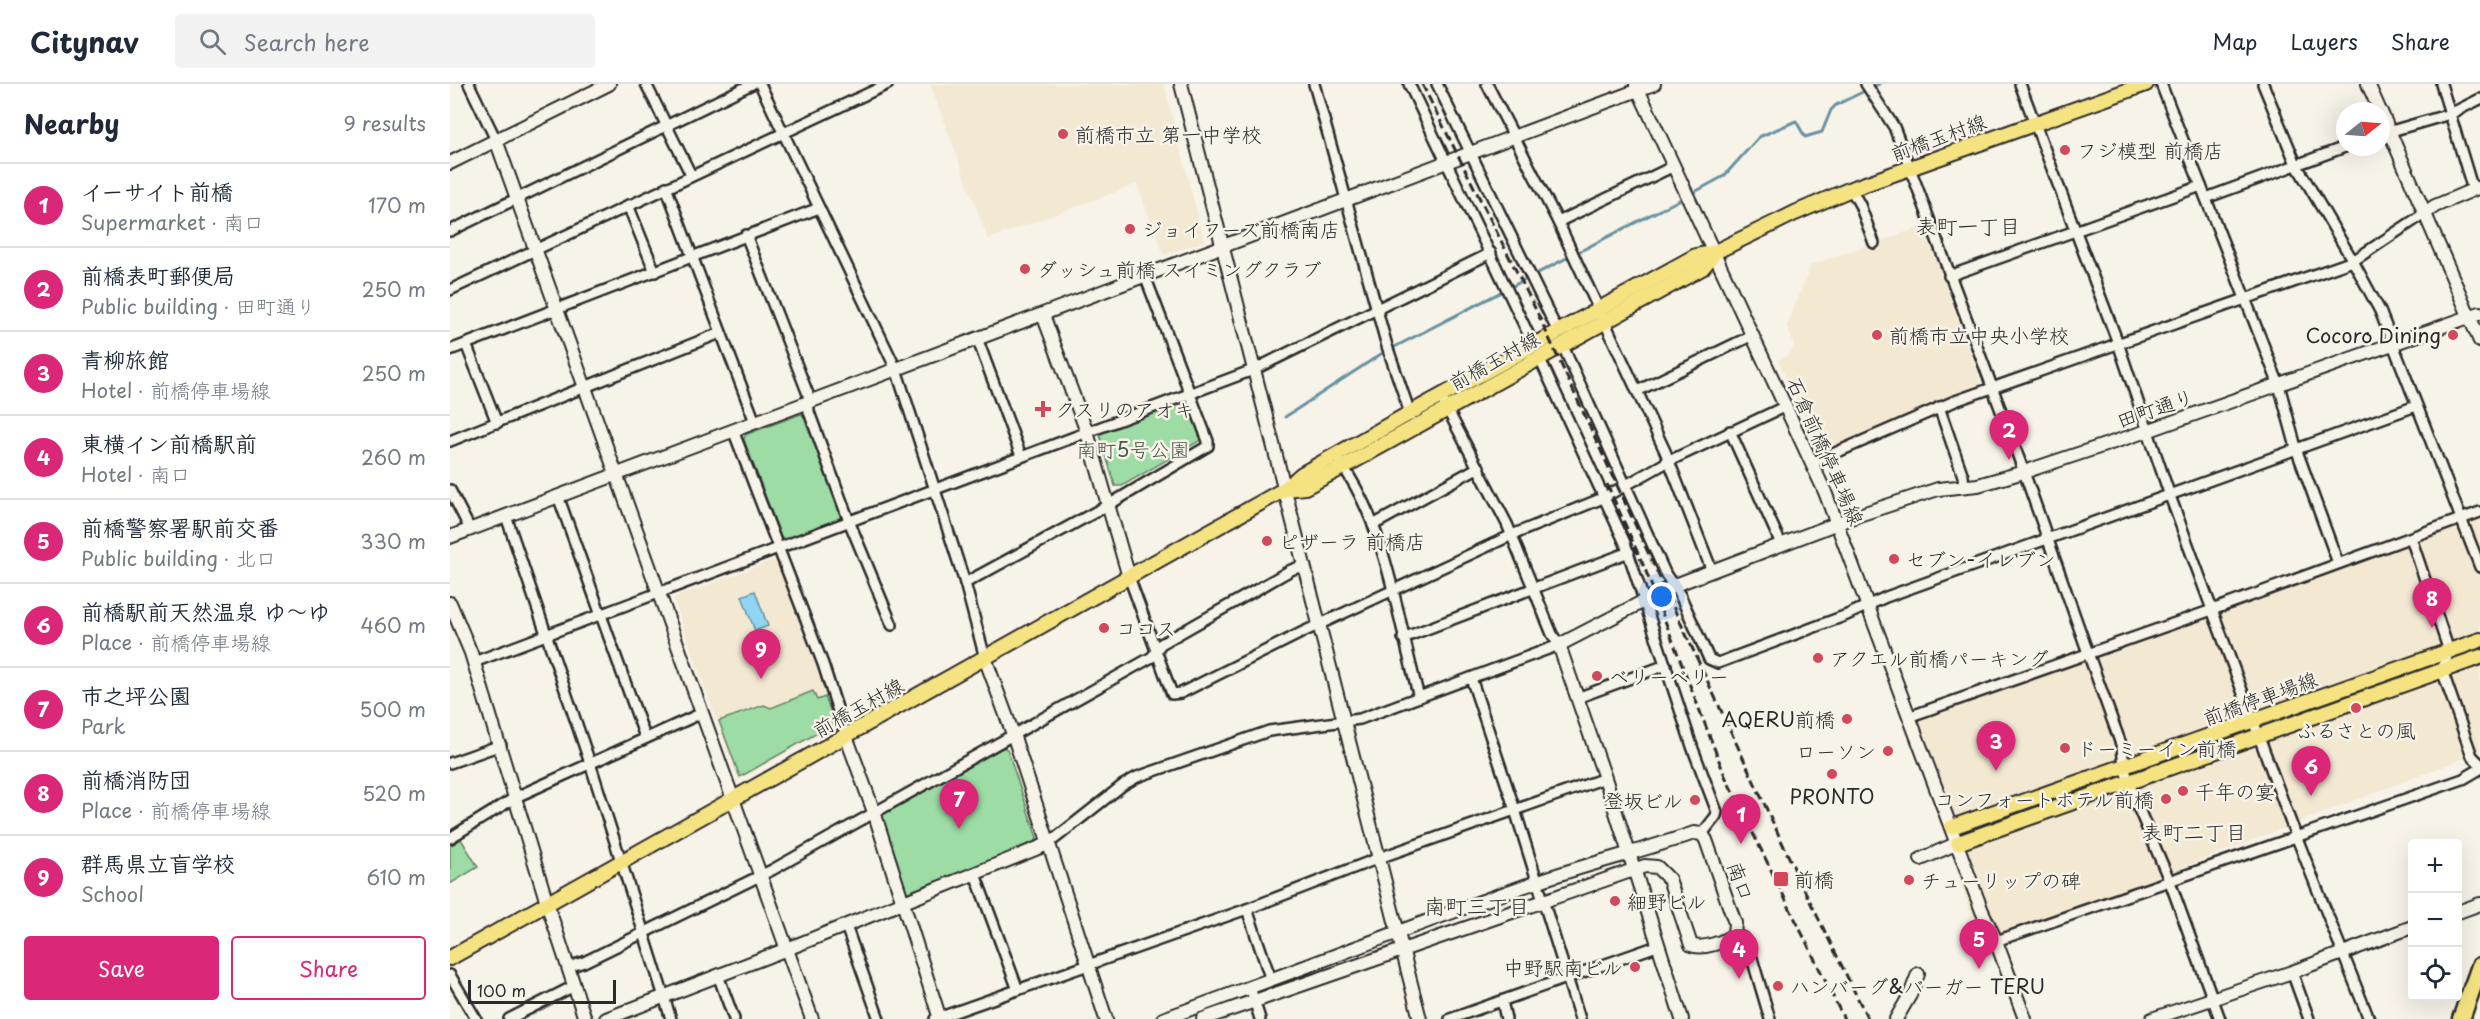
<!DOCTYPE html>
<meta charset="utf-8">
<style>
:root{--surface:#fff;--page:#f2f2f3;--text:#1f2937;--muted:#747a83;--line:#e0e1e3;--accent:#db2777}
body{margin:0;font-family:"Playpen Sans","Klee One",sans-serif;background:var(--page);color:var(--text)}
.controls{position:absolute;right:18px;bottom:18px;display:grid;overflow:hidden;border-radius:6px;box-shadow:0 6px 24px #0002}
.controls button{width:54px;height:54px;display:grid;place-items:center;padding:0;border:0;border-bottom:2px solid var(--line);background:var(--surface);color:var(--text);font:30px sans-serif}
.compass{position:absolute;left:1886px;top:18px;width:54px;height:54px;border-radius:50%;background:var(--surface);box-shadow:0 6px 24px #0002;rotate:73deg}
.scale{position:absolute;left:18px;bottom:15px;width:148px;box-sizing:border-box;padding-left:6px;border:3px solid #2b2b2b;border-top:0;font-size:16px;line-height:21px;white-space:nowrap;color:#2b2b2b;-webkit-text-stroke:4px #f7f3e8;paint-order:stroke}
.you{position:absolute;left:1212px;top:513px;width:21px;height:21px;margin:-15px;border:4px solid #fff;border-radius:50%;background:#1a73e8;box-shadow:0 0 0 9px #1a73e833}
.badge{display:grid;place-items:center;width:39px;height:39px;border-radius:50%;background:var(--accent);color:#fff;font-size:20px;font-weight:700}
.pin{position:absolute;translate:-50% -50px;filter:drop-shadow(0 2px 3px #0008)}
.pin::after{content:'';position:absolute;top:32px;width:21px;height:18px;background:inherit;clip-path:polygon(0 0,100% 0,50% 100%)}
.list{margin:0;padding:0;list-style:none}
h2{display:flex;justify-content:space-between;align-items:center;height:78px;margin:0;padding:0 24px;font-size:26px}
h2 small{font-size:20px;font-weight:400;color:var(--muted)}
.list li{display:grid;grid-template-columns:39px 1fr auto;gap:18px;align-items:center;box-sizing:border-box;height:84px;padding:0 24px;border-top:2px solid var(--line)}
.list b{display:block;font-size:22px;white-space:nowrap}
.list p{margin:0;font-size:20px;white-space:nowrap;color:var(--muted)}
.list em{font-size:20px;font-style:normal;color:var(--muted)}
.actions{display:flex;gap:12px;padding:18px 24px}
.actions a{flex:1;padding:14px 0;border:2px solid var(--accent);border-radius:6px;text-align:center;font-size:21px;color:var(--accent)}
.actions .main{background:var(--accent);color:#fff}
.icon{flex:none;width:33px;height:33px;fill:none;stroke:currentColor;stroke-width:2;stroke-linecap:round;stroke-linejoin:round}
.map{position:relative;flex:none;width:2030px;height:935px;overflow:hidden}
header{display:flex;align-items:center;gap:36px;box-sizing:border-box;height:84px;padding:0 30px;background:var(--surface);border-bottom:2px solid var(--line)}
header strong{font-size:28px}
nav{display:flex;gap:33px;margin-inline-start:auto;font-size:21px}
.search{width:420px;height:54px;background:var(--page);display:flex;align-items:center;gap:15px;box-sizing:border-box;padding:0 21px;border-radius:6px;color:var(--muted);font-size:22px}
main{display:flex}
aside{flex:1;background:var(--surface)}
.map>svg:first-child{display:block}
.built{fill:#f3e8d2}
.green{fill:#9ddca5;stroke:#648468;stroke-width:1.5}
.water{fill:#90d6f2;stroke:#6892a2;stroke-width:1.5}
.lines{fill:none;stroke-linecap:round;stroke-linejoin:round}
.stream{stroke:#6892a2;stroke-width:3}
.street-casing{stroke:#2b2b2b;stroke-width:14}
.secondary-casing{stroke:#2b2b2b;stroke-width:16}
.primary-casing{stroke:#2b2b2b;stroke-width:18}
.highway-casing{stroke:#2b2b2b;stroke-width:21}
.street{stroke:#f7f3e8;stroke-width:9}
.secondary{stroke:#f7f3e8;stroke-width:12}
.primary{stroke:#f5e382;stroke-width:14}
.highway{stroke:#f5e382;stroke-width:16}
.rail{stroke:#2b2b2b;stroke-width:3;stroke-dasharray:9 4.5;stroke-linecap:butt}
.poi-dot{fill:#d1495b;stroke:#f7f3e8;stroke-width:2}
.labels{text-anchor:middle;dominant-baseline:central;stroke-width:5;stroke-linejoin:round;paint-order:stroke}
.poi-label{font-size:20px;fill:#2b2b2b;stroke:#f7f3e8;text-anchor:start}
.street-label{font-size:20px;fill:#2b2b2b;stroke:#f7f3e8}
.park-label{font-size:20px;fill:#48574a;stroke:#f7f3e8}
.neighbourhood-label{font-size:21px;fill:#2b2b2b;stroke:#f7f3e8}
</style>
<header>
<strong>Citynav</strong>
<div class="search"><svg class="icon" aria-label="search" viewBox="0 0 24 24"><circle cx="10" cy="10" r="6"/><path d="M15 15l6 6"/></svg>Search here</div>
<nav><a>Map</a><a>Layers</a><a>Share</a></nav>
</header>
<main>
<aside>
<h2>Nearby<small>9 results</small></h2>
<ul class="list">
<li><span class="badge">1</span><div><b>イーサイト前橋</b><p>Supermarket · 南口</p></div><em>170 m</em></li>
<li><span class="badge">2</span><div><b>前橋表町郵便局</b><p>Public building · 田町通り</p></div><em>250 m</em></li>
<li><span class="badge">3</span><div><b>青柳旅館</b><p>Hotel · 前橋停車場線</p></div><em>250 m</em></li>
<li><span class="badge">4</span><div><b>東横イン前橋駅前</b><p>Hotel · 南口</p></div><em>260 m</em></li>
<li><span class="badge">5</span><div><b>前橋警察署駅前交番</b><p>Public building · 北口</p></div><em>330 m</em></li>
<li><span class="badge">6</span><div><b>前橋駅前天然温泉 ゆ～ゆ</b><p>Place · 前橋停車場線</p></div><em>460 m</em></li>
<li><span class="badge">7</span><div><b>市之坪公園</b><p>Park</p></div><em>500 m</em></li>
<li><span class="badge">8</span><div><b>前橋消防団</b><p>Place · 前橋停車場線</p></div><em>520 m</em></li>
<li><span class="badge">9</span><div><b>群馬県立盲学校</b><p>School</p></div><em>610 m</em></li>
</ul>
<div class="actions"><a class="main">Save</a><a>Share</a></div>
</aside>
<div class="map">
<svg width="2030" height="935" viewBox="0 0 2030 935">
<rect width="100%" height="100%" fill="#f7f3e8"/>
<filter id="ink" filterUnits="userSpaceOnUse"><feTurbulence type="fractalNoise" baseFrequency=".0167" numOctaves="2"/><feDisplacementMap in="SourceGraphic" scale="12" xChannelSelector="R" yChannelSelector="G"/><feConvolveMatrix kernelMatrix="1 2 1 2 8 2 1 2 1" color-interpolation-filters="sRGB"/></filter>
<g filter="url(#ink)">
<g class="built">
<polygon points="480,0 714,0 754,157 714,171 687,100 538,155"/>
<polygon points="1474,142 1531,299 1527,306 1374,368 1358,330 1354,332 1328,276 1340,270 1344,261 1337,242 1361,181"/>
<polygon points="2030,425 2030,668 1530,862 1461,632"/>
<polygon points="326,475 387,641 288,696 223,514"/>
</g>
<g class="green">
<polygon points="731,316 739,320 751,356 672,402 665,402 649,348"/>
<polygon points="351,330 356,334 391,429 389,435 336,455 331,453 294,356 295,351"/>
<polygon points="363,607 367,616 375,613 385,639 290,693 269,637 314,621 321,624"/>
<polygon points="553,663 557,665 587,754 584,759 458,808 453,806 431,736 432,731"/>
<polygon points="11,755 28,783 0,800 0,762"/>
</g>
<polygon class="water" points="305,507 318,542 305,547 292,512"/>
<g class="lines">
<g class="stream">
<polyline points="1241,110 1274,92 1309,53 1346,37 1355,53 1372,48 1381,26 1386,21 1429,0"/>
<polyline points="835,333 931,270 1235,113"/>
</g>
<g class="street-casing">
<g id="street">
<polyline points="19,0 46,56"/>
<polyline points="196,0 241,91"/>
<polyline points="310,0 446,285 515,499 535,574"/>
<polyline points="864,0 937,262 961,332"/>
<polyline points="959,0 1084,262"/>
<polyline points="987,0 1108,248"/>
<polyline points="1037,0 1108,138 1215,367 1262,487"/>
<polyline points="1416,0 1444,43 1466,100 1574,388 1638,569 1672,663 1674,683 1685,716 1720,798 1770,935"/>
<polyline points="1570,0 1668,259 1720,412 1841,739 1919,935"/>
<polyline points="1711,0 1829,301 1847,367 1888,479"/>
<polyline points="1813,0 1846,80 1903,177 1930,227 2030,483"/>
<polyline points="1991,0 2023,106"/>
<polyline points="1931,50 2000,30 2030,15"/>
<polyline points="216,103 305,338"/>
<polyline points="1401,105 1410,121 1424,159"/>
<polyline points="1756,114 1895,63"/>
<polyline points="178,121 205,188"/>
<polyline points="1108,138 1224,82"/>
<polyline points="0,147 302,0"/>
<polyline points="296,151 358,310 359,328 399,437 442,541"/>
<polyline points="1499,192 1751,102"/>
<polyline points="0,206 438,0"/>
<polyline points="527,254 571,372"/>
<polyline points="16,260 47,339"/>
<polyline points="1112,260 1216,491 1230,511 1259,575 1268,579 1397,531 1436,513 1966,322"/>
<polyline points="0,266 369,124"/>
<polyline points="1089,273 1175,459 1243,665 1267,728 1266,732 1252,750"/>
<polyline points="1187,307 1303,251"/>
<polyline points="1489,323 1513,392 1514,402"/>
<polyline points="283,346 373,580 396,652"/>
<polyline points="1280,347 1331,460"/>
<polyline points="0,357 270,249"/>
<path d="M890 378C938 445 947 535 969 613"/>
<polyline points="1362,379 1505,317 1903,177 1975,129"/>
<polyline points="0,406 20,445"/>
<polyline points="108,412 195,653"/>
<polyline points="56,432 140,679 221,935"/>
<polyline points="923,441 1029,383"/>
<polyline points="1961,454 1999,567 1992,586 2022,672 2030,680"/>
<polyline points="679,493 722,610 731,609 853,548 1062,451 1153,414 1219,377 1336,322"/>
<polyline points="515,499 660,420 758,362 758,357 695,192"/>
<polyline points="953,554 1179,468"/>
<polyline points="24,578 803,286 1041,169"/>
<polyline points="1021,594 1065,726 1130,935"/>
<polyline points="1127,614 1216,581"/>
<polyline points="1461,632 1762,526 2030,428"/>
<polyline points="0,679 51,661"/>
<polyline points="0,754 66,713 252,629"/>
<polyline points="598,760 673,701 687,693 819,647 910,635 1109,561 1102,550 1057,440 991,313"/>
<polyline points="525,790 568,906"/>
<polyline points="797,825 821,896"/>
<polyline points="396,842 429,935"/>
<polyline points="1284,850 1293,854 1299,864 1320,935"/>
<polyline points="1546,857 2013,695 2030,685"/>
<polyline points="118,883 134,878 322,786 702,573 711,560 841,486 855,481"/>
<polyline points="1842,888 1859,935"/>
<polyline points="0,891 26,935"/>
<polyline points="268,891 284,935"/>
<polyline points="800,903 810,935"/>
<polyline points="1052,917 1056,935"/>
<polyline points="59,935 124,902"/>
<polyline points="485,935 797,825 929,774 1155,694"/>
<polyline points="1000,935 1207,862"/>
</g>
</g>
<g class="secondary-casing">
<g id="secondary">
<polyline points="731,0 970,935"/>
<polyline points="1918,0 1930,27"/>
<polyline points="1186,1 1375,408 1532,827 1546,857 1575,935"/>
<polyline points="1931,28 2030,257"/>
<polyline points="46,56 362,935"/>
<polyline points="0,79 159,0"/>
<polyline points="1975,129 1985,122 2030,103"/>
<polyline points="593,231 637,348 679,493"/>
<polyline points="0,453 1204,0"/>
<polyline points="0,519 21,569 97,819 135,935"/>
<polyline points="535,574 563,650 656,935"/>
<polyline points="396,652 424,728 490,935"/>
<polyline points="1471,775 1508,759"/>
<polyline points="2008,828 2030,820"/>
<polyline points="156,935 337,865 598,760"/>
<path d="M713 935C839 890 963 841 1089 797 1140 779 1193 767 1244 749L1252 750 1256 756 1285 839 1284 850C1275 858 1252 866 1241 861L1219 795 1207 783 1195 782 753 935"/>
<polyline points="1232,935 1155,694 1109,561 1225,501 1409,431 1488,405 1528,401 1574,388 1697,347 2030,229"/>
<polyline points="1446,935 1460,911 1468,890"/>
<polyline points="1702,935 1842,888 1962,843"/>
</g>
</g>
<g class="primary-casing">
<g id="primary">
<polyline points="835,405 855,403 893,383 1252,184 1265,168"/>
<polyline points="1502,743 2030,556"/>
<polyline points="1508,759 2030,573"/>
<polyline points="0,874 835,405 852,390 960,329 1246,172 1265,168 1345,129 1401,105 1696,0"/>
</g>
</g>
<g class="highway-casing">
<polyline id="highway" points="2011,935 2030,882"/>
</g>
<use href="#street" class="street"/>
<use href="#secondary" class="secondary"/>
<use href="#primary" class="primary"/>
<use href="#highway" class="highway"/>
<g class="rail">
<polyline points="972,0 1086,226 1349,795 1418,935"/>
<polyline points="1157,400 1195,485 1275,692 1394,935"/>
</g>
</g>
</g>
<g class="poi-dot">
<circle cx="613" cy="50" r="6"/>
<circle cx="1615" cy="66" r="6"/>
<circle cx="680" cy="145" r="6"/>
<circle cx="575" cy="185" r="6"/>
<circle cx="1427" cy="251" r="6"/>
<circle cx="2003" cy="251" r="6"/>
<path d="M590 316h6v6h6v6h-6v6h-6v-6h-6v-6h6z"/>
<circle cx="817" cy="457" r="6"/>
<circle cx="1444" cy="475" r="6"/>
<circle cx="654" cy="544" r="6"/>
<circle cx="1368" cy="574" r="6"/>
<circle cx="1147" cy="592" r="6"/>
<circle cx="1906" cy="624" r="6"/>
<circle cx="1397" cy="635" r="6"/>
<circle cx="1615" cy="664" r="6"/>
<circle cx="1438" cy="667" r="6"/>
<circle cx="1382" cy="690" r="6"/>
<circle cx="1733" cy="707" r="6"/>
<circle cx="1716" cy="715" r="6"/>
<circle cx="1245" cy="716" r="6"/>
<rect x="1323" y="787" width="16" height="16" rx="3"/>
<circle cx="1459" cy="796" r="6"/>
<circle cx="1165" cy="817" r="6"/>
<circle cx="1185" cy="883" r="6"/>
<circle cx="1328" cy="902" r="6"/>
</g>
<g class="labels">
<g class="poi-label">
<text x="625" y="50">前橋市立 第一中学校</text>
<text x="1627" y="66">フジ模型 前橋店</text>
<text x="692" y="145">ジョイフーズ前橋南店</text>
<text x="587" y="185">ダッシュ前橋 スイミングクラブ</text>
<text x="1439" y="251">前橋市立中央小学校</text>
<text x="1991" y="251" text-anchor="end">Cocoro Dining</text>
<text x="605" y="325">クスリのアオキ</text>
<text x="829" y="457">ピザーラ 前橋店</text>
<text x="1456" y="475">セブン-イレブン</text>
<text x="666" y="544">ココス</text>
<text x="1380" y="574">アクエル前橋パーキング</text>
<text x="1159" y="592">ベリーベリー</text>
<text x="1385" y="635" text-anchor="end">AQERU前橋</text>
<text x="1906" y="646" text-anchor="middle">ふるさとの風</text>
<text x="1627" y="664">ドーミーイン前橋</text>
<text x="1426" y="667" text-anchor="end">ローソン</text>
<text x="1745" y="707">千年の宴</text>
<text x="1382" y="712" text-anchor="middle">PRONTO</text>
<text x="1704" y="715" text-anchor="end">コンフォートホテル前橋</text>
<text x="1233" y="716" text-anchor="end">登坂ビル</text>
<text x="1344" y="795">前橋</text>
<text x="1471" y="796">チューリップの碑</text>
<text x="1177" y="817">細野ビル</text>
<text x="1173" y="883" text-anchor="end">中野駅南ビル</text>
<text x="1340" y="902">ハンバーグ&amp;バーガー TERU</text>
</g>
<g class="street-label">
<text transform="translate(1488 53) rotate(-20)">前橋玉村線</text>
<text transform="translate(1044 276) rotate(-29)">前橋玉村線</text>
<text transform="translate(1705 324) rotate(-19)">田町通り</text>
<text transform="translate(1376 367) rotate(66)">石倉前橋停車場線</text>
<text transform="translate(1810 614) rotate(-20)">前橋停車場線</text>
<text transform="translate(408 623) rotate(-29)">前橋玉村線</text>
<text transform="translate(1291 797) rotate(71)">南口</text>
</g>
<g class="park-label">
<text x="683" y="365">南町5号公園</text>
</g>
<g class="neighbourhood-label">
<text x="1518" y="141">表町一丁目</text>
<text x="1744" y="747">表町二丁目</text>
<text x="1027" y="821">南町三丁目</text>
</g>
</g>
</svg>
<div class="controls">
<button>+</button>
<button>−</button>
<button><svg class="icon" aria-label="locate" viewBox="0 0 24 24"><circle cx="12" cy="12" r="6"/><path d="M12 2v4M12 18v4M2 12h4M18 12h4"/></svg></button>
</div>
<svg class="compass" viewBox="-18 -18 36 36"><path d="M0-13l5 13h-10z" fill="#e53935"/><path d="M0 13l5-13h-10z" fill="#747a83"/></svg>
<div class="scale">100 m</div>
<div class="you"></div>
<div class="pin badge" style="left:1291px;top:760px">1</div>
<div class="pin badge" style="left:1559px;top:376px">2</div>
<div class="pin badge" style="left:1546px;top:687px">3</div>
<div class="pin badge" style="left:1289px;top:895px">4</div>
<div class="pin badge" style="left:1529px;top:885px">5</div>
<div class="pin badge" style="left:1861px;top:712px">6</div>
<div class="pin badge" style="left:509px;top:745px">7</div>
<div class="pin badge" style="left:1982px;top:544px">8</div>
<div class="pin badge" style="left:311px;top:595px">9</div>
</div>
</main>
